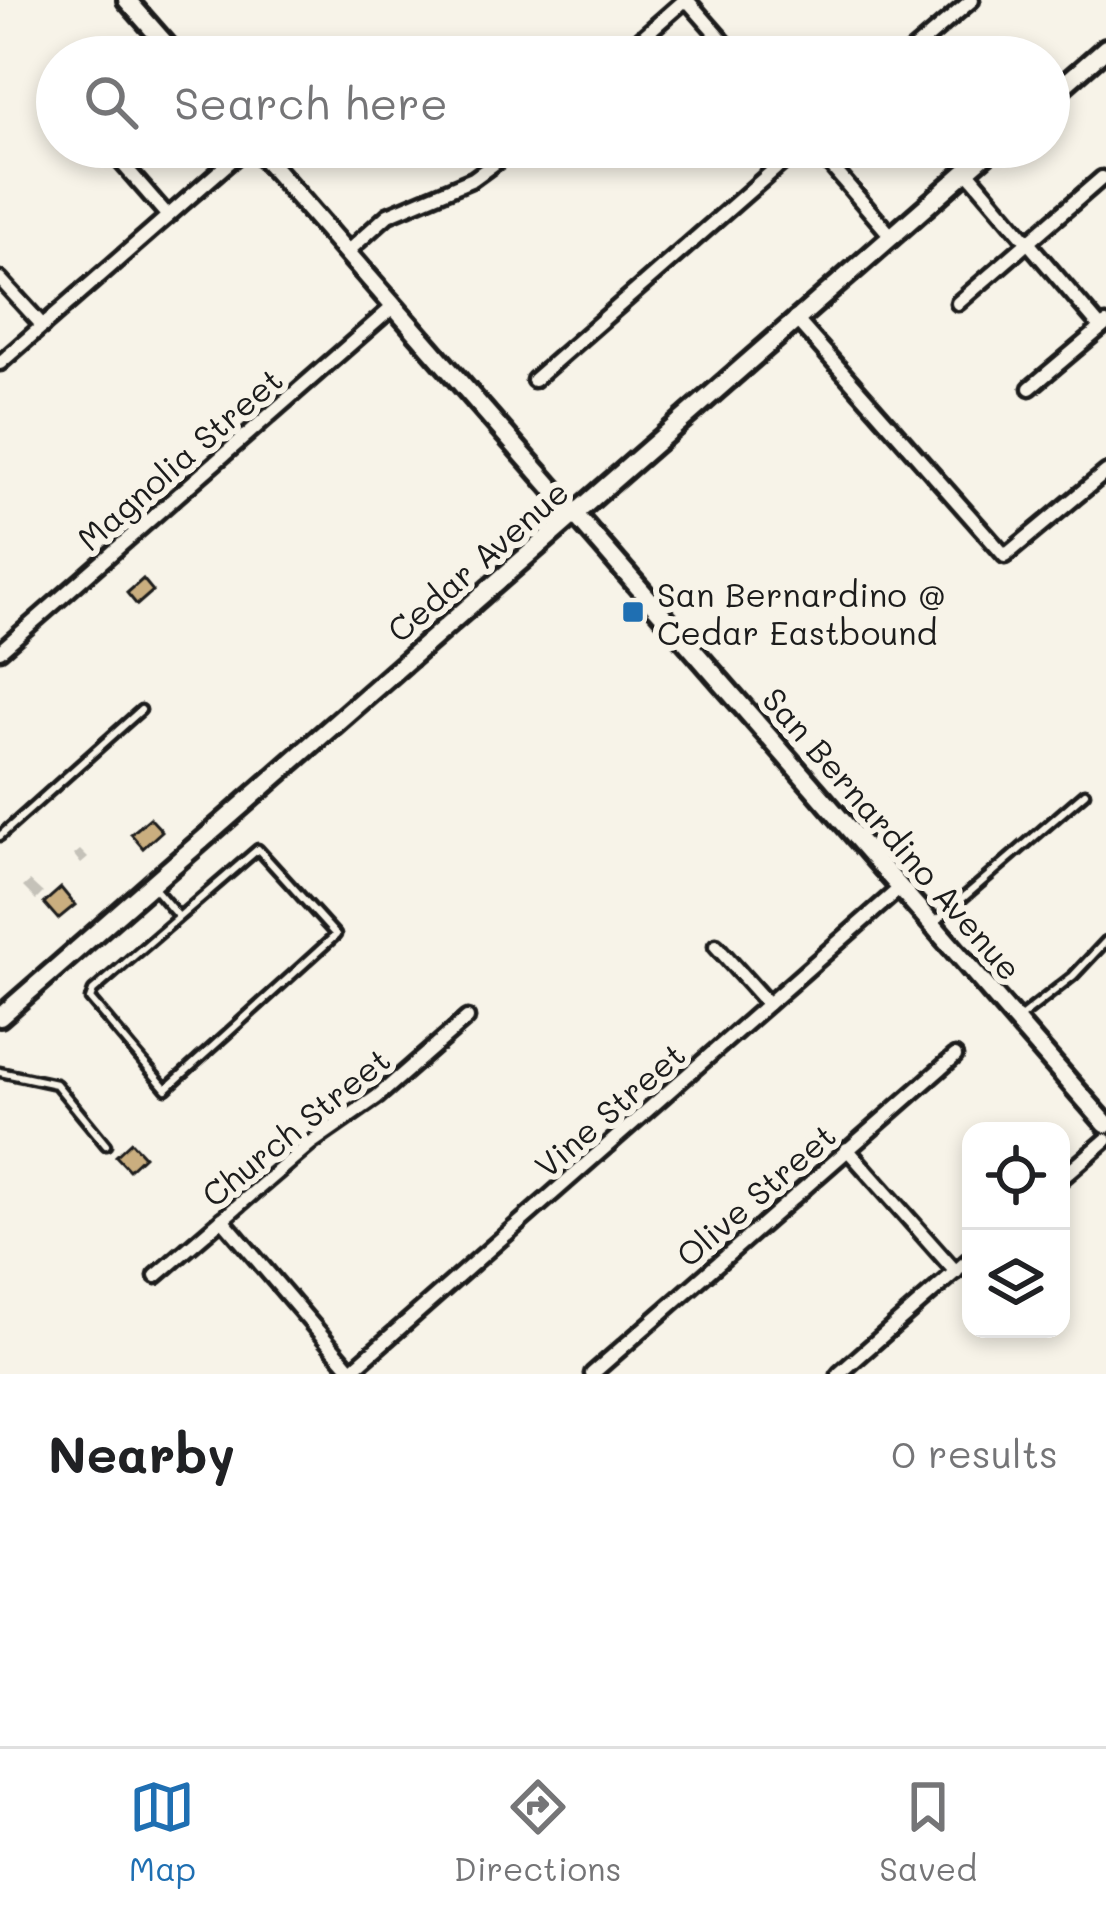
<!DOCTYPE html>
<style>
:root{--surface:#fff;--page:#f6f6f6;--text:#202124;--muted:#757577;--line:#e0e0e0;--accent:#1f6fb2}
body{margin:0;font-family:Mali,sans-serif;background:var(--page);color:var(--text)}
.controls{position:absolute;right:36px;bottom:36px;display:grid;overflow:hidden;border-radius:24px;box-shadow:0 6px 18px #0003}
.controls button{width:108px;height:108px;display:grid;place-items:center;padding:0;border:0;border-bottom:3px solid var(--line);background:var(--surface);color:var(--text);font:60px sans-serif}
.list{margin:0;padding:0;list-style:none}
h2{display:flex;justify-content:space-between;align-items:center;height:156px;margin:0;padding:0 48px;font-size:51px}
h2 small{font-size:39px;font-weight:400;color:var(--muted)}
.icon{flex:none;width:66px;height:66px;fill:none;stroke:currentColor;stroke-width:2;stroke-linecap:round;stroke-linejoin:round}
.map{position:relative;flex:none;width:1106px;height:1374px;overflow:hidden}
.search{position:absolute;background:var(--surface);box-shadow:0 6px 18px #0003;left:36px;right:36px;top:36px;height:132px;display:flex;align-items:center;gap:30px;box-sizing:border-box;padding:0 42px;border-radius:66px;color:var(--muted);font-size:45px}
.sheet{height:372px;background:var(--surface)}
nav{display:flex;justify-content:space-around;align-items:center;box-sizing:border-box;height:168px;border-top:3px solid var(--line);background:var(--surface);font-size:33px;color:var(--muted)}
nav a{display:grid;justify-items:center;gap:6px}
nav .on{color:var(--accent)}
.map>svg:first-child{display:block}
.shadow{fill:#0003}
.building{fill:#caae7f;stroke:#1c1c1c;stroke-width:3}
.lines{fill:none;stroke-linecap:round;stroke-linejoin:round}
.service-casing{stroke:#1c1c1c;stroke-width:15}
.minor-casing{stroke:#1c1c1c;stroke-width:21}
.secondary-casing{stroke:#1c1c1c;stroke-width:26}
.service{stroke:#f7f3e8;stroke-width:6}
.minor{stroke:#f7f3e8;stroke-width:12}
.secondary{stroke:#f7f3e8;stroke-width:16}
.poi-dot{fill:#1f6fb2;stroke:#f7f3e8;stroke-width:4.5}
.labels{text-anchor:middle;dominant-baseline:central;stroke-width:12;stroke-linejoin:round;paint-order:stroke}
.street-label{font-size:33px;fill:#1c1c1c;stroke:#f7f3e8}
.poi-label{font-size:33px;fill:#1c1c1c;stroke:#f7f3e8;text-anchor:start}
</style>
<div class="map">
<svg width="1106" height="1374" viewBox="0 0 1106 1374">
<rect width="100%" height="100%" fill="#f7f3e8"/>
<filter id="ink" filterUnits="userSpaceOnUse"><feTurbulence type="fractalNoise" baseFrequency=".00833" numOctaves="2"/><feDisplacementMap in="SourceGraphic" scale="24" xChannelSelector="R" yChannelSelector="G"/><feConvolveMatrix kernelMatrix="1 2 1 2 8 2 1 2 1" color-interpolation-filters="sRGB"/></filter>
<g filter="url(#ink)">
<g class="shadow">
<polygon points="80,850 88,858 81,864 74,855"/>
<polygon points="30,881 43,893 36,900 23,887"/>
</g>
<g class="building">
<polygon points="143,579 153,591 137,605 127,593"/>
<polygon points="150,818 162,831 143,848 131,834"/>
<polygon points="61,888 75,905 58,919 44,903"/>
<polygon points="131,1142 144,1156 129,1170 116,1156"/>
</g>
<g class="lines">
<g class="service-casing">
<g id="service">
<polyline points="0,836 141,710"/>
<polygon points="258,849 336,935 166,1089 90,999 93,991"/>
<polyline points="154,888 178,916"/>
<polyline points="935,922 1085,793"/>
<polyline points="1018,1019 1073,976 1106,941"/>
<polyline points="0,1072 56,1084 106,1145"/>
</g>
</g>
<g class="minor-casing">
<g id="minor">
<polyline points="687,0 737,57"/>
<polyline points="620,57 685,0"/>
<polyline points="905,57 972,0"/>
<polyline points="108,147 168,216"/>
<polyline points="815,147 892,237"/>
<polyline points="967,171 1101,328 1106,324"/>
<polyline points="347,252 388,215 473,179 517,147"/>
<polyline points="0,279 43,326"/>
<polyline points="958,303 1102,178"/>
<polyline points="795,318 1005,556 1106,472"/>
<polyline points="0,363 247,147"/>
<polyline points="534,380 800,147"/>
<polyline points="1030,388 1101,328"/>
<polyline points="0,651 394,306"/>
<polyline points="716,946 768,1004"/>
<polyline points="847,1149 956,1272"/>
<polyline points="1061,1179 1106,1140"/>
<polyline points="222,1219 354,1373"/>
<polyline points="156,1276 311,1143 377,1097 467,1018"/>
<polyline points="352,1370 900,888"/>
<polyline points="592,1374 955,1056"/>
<polyline points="839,1374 971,1258"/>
</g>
</g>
<g class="secondary-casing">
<g id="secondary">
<polyline points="127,0 177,57"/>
<polyline points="1049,98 1106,48"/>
<polyline points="255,147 1106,1124"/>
<polyline points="0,1017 994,147"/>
</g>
</g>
<use href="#service" class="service"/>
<use href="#minor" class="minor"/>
<use href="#secondary" class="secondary"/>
</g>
</g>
<rect class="poi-dot" x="621" y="600" width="24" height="24" rx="6"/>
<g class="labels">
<g class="street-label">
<text transform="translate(179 458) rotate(-41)">Magnolia Street</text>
<text transform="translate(477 560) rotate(-41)">Cedar Avenue</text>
<text transform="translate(893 833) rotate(49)">San Bernardino Avenue</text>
<text transform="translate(609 1109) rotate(-41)">Vine Street</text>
<text transform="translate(295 1126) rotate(-39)">Church Street</text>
<text transform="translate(755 1194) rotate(-41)">Olive Street</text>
</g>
<g class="poi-label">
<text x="657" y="593">San Bernardino @<tspan x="657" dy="38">Cedar Eastbound</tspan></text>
</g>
</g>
</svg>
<div class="controls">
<button><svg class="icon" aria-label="locate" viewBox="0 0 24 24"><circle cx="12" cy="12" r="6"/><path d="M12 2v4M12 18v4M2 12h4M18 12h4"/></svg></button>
<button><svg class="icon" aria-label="layers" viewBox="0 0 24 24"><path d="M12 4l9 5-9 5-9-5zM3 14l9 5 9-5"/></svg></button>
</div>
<div class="search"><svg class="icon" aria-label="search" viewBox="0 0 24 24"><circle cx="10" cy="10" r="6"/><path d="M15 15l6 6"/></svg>Search here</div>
</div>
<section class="sheet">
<h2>Nearby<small>0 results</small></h2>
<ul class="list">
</ul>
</section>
<nav>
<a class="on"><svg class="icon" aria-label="map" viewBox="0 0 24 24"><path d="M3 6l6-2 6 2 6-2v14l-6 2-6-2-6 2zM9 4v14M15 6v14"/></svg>Map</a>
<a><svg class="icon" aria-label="directions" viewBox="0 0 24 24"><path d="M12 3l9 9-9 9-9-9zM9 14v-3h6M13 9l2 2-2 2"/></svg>Directions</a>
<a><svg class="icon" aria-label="saved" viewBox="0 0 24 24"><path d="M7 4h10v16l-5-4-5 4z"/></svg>Saved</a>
</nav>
